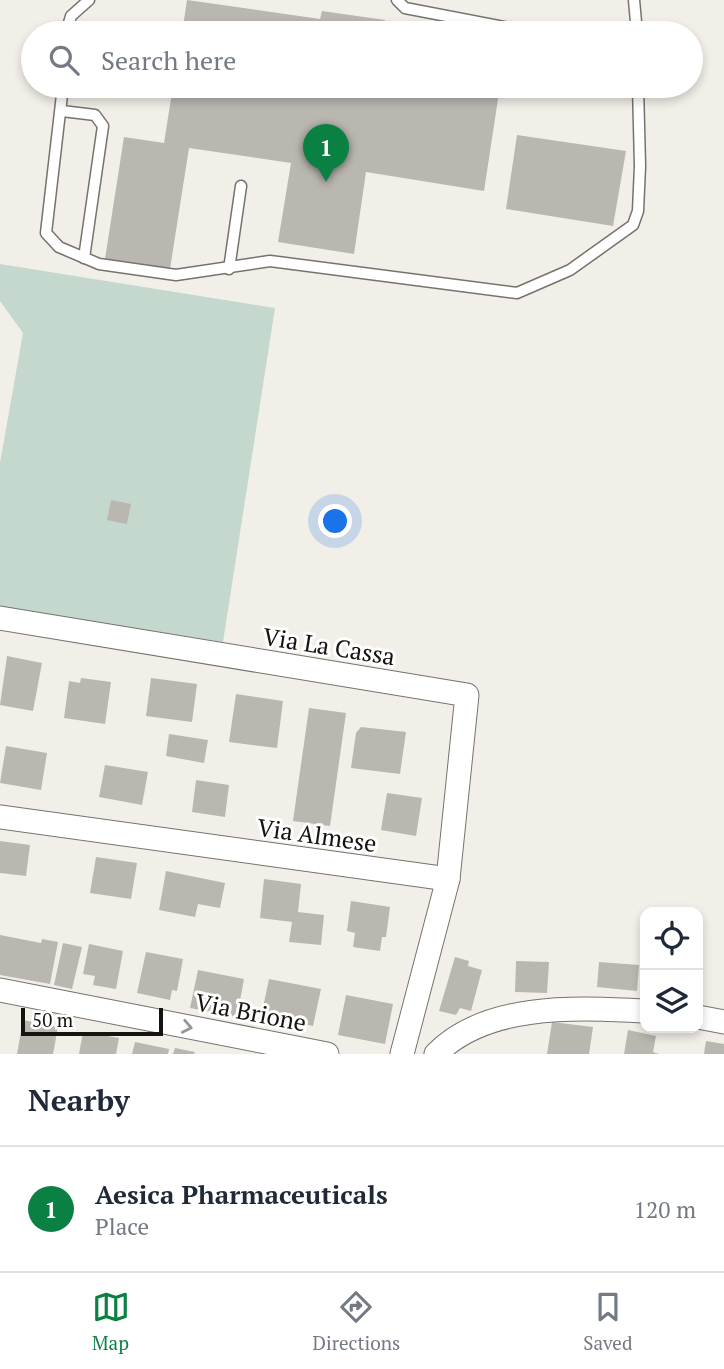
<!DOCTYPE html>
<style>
:root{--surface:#fff;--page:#f2f2f3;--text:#1f2937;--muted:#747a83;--line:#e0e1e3;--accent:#0b8043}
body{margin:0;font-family:"PT Serif",serif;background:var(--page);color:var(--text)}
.controls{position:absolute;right:21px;bottom:21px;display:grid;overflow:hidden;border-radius:14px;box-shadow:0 4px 10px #0003}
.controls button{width:63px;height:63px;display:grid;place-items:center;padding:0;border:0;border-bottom:2px solid var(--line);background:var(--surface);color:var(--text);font:35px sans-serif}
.scale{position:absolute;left:21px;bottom:18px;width:142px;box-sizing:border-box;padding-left:7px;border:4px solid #151411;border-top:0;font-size:19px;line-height:24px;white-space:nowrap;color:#151411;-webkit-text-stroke:5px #fff;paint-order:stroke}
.you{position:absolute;left:336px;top:522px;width:24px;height:24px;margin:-18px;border:5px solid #fff;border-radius:50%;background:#1a73e8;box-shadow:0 0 0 10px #1a73e833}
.badge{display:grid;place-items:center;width:46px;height:46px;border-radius:50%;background:var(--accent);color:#fff;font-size:23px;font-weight:700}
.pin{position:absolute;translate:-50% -58px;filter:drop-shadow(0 2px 4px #0008)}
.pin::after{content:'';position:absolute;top:37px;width:24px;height:21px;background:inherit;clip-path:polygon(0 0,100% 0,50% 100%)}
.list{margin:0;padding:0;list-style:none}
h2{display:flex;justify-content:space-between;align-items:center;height:91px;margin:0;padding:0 28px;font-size:30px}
h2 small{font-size:23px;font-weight:400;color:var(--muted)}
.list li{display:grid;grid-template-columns:46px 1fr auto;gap:21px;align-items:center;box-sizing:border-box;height:126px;padding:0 28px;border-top:2px solid var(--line)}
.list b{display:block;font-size:26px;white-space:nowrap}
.list p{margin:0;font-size:23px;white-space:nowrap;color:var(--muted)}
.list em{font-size:23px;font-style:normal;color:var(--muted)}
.icon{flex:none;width:38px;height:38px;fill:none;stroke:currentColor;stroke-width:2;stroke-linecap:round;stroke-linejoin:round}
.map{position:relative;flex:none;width:724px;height:1054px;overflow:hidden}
.search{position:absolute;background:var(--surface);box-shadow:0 4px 10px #0003;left:21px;right:21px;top:21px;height:77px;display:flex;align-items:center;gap:18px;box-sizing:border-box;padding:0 24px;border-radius:38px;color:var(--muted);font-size:26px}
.sheet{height:217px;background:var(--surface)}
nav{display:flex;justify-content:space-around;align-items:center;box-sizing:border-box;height:98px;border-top:2px solid var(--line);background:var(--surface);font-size:19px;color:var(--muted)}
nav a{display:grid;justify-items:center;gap:4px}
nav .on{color:var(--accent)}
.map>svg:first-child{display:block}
.green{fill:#c4d8cd}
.building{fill:#bab7b1}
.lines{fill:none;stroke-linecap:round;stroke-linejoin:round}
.service-casing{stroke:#76736d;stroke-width:13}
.minor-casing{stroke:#76736d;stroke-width:25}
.service{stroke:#fff;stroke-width:10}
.minor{stroke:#fff;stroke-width:23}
.oneway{stroke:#969594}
.labels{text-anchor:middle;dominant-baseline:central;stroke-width:6;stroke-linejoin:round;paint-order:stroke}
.street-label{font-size:24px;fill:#151411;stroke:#fff}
</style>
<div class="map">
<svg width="724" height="1054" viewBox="0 0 724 1054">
<rect width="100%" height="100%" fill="#f2efe8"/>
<polygon class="green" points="0,264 275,308 223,642 0,607 0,463 23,333 0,301"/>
<g class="building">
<polygon points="187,0 320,19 322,11 385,20 383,33 182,33"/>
<polygon points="173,86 500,86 484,191 366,172 354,254 278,242 291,163 189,148 170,269 105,259 124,137 164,143"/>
<polygon points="517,135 626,151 613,226 506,209"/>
<polygon points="111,500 131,504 127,524 107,520"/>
<polygon points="7,656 42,663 33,711 0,705"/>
<polygon points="81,678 111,682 105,724 64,718 69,681 80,683"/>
<polygon points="151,678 197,684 192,722 146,716"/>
<polygon points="236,694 283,701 277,748 229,742"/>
<polygon points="309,708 346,713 330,826 293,821"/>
<polygon points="361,727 406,732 400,774 351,768 356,733"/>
<polygon points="169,734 208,740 204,763 166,756"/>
<polygon points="6,746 47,753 41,790 0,783"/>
<polygon points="105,765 148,772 142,805 99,797"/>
<polygon points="196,780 229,785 225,817 192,812"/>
<polygon points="387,793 422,798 416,836 381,830"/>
<polygon points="0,841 30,845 26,876 0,873"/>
<polygon points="96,857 137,863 131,899 90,893"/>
<polygon points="166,871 225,883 220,908 198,904 195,917 159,910"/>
<polygon points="264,879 301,884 298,912 324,915 321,945 289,942 292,922 260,918"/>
<polygon points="351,901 390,907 386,937 382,937 380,951 353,947 355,933 347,931"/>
<polygon points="0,935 41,943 42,939 58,942 50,984 0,975"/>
<polygon points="63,943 82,947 72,989 54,985"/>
<polygon points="89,944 123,951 116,989 93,985 95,976 83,974"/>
<polygon points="146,952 183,959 177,991 172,990 170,1000 137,993"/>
<polygon points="455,957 469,961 468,966 482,970 471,1011 460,1008 456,1015 439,1011"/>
<polygon points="516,961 549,962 547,993 515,992"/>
<polygon points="599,962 639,965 637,991 597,987"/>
<polygon points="198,970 244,979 237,1017 190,1008"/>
<polygon points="269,979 321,989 313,1026 278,1019 279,1015 262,1012"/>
<polygon points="346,995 393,1004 385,1044 338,1035"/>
<polygon points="23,1020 58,1027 53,1054 17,1054"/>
<polygon points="552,1022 593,1027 589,1054 547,1054"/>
<polygon points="628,1030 656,1036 653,1052 659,1054 624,1054"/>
<polygon points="83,1032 119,1038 116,1054 79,1054"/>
<polygon points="706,1041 724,1044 724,1054 704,1054"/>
<polygon points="135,1042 169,1049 168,1054 132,1054"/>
<polygon points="175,1048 195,1052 194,1054 173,1054"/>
</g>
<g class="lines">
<g class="service-casing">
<g id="service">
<polyline points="397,0 405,8 536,33"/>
<polyline points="634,0 637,33"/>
<polyline points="66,33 71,16 89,0"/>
<polyline points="63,86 46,233 59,247 99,264 176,275 270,261 517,293 570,270 633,225 638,211 640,166 638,86"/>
<polyline points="62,111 95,115 103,126 84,258"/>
<polyline points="229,269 241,186"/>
</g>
</g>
<g class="minor-casing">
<g id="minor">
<polyline points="0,618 467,695 448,879 402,1054"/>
<polyline points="0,817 448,879"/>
<polyline points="0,990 327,1054"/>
<polyline points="698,1017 724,1022"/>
<path d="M436 1054C487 1002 578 1008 645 1011"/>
</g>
</g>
<use href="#service" class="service"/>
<use href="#minor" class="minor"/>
</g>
<defs><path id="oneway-chevron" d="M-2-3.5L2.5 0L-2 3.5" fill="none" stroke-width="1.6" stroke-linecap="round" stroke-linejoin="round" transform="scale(1.75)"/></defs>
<use class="oneway" href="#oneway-chevron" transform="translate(187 1027) rotate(11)"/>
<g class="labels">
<g class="street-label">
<text transform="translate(329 646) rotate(9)">Via La Cassa</text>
<text transform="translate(317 835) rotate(8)">Via Almese</text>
<text transform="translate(251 1012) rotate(11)">Via Brione</text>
</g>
</g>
</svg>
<div class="controls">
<button><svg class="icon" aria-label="locate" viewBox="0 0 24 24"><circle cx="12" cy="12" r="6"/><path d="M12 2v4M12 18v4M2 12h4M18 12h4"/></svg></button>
<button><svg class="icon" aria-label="layers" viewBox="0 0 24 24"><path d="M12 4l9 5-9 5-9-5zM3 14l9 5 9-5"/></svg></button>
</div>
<div class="scale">50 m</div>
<div class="you"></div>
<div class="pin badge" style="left:326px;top:182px">1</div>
<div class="search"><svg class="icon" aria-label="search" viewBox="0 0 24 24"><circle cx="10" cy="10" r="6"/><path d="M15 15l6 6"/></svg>Search here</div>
</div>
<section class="sheet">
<h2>Nearby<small></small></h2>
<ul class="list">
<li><span class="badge">1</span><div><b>Aesica Pharmaceuticals</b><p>Place</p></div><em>120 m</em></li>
</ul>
</section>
<nav>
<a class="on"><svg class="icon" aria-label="map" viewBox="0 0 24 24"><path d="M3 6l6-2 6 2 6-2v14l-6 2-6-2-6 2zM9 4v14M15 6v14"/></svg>Map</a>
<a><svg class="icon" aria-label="directions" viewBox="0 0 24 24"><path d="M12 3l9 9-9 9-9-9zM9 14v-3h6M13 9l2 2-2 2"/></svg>Directions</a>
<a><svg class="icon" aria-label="saved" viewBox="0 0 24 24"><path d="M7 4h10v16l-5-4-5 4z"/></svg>Saved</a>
</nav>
